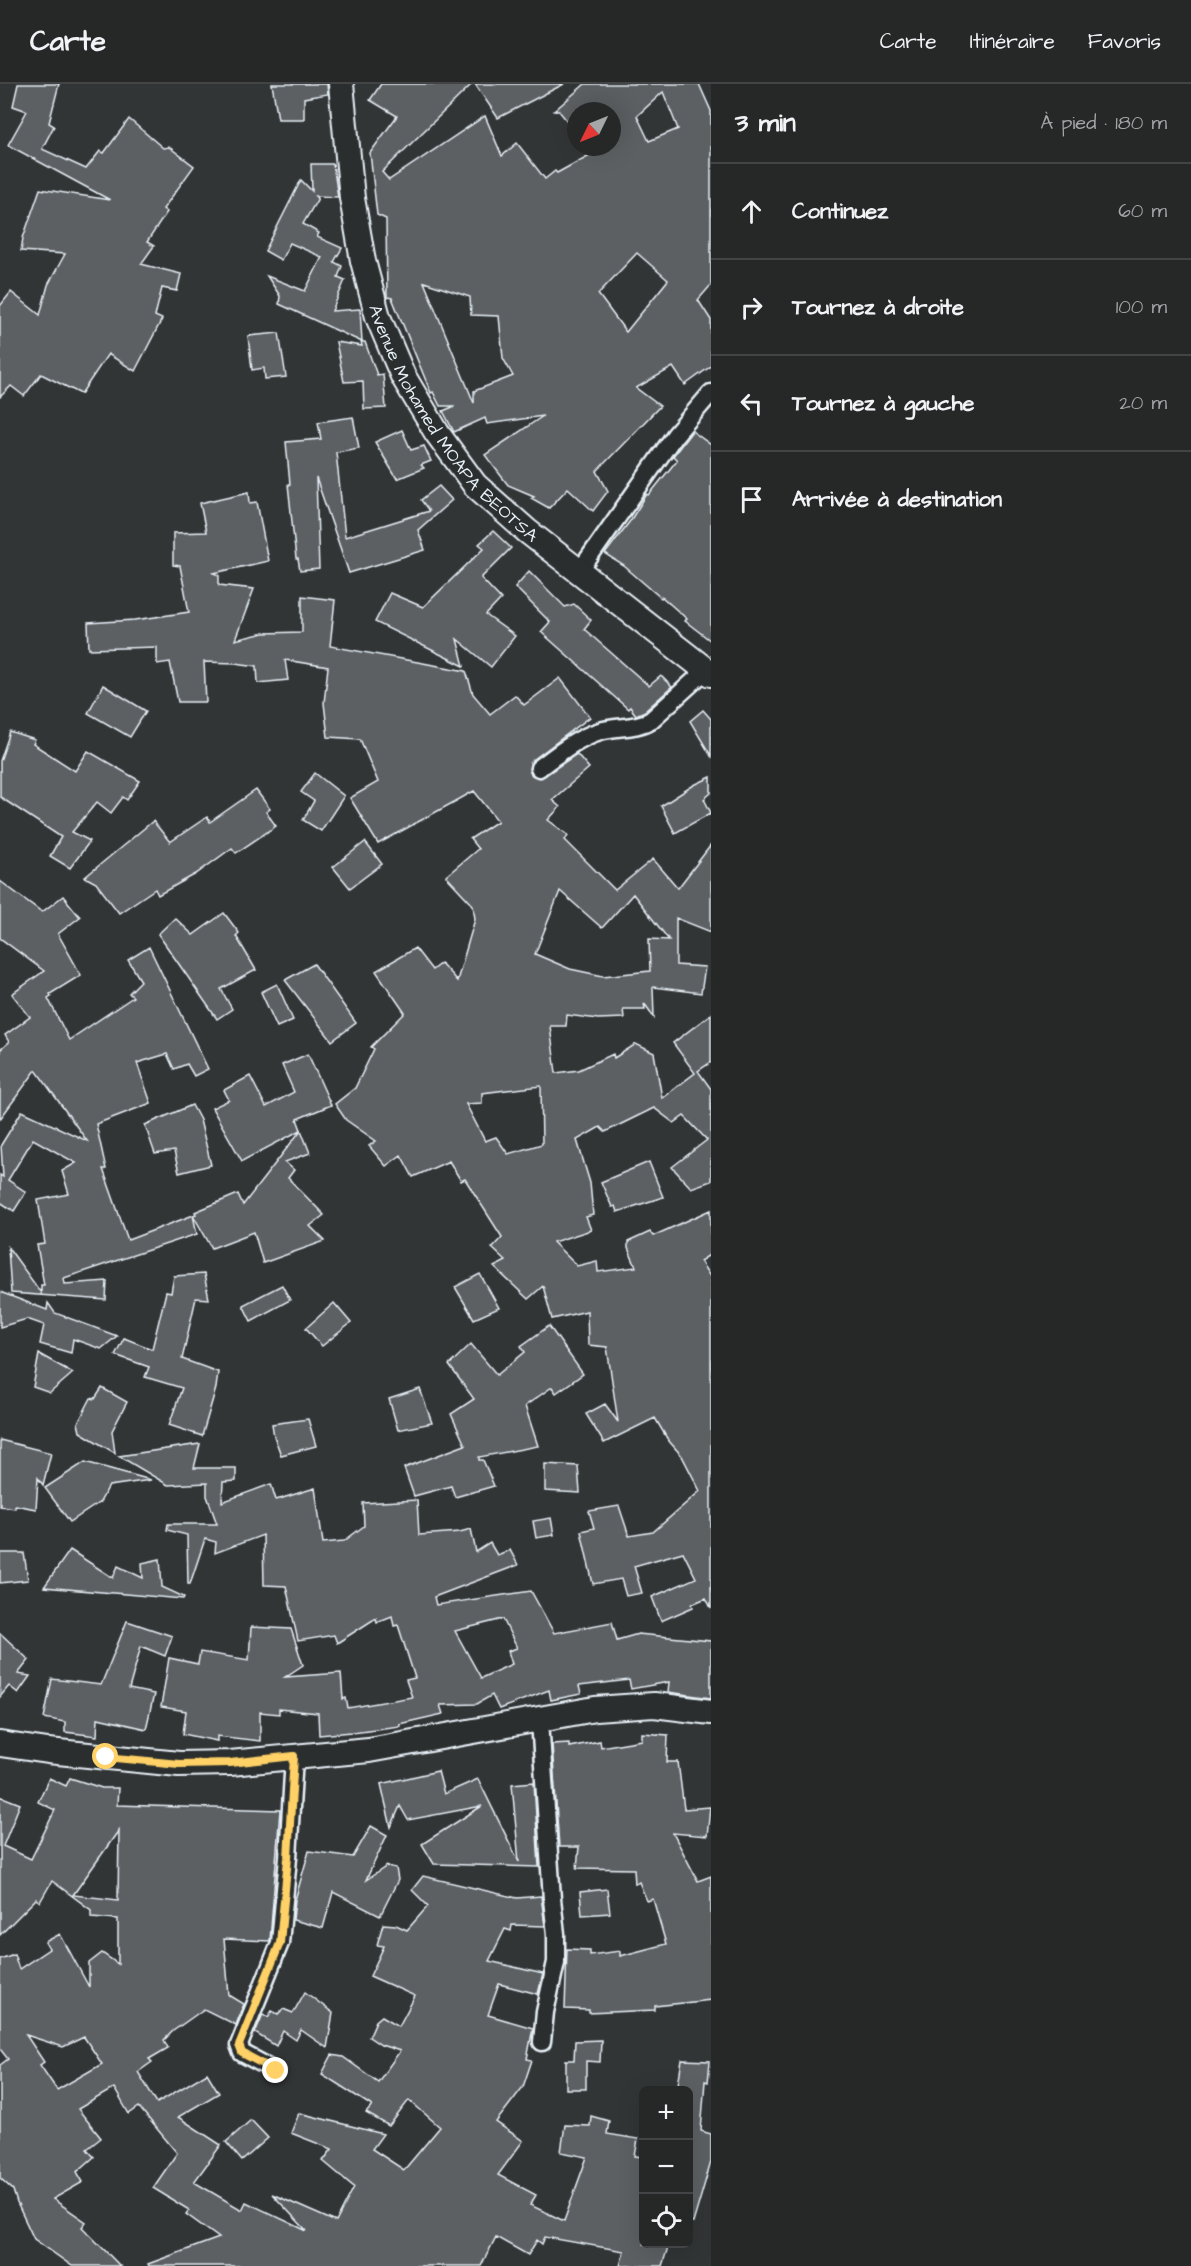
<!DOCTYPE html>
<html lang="fr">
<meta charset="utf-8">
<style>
:root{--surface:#262828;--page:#2e3030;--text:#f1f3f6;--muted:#a4a6a8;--line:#424445}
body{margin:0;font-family:"Architects Daughter",sans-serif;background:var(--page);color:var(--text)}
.controls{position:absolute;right:18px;bottom:18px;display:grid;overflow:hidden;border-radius:9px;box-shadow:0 6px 24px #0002}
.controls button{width:54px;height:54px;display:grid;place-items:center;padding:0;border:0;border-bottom:2px solid var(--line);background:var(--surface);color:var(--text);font:30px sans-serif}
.compass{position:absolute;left:567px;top:18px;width:54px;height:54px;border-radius:50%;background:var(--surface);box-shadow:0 6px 24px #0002;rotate:227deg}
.stop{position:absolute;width:18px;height:18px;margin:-14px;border:4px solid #ffd166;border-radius:50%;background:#fff}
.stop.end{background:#ffd166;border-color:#fff;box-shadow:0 2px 6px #0008}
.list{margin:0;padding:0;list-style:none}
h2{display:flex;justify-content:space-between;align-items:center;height:78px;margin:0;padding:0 24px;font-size:26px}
h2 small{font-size:20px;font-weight:400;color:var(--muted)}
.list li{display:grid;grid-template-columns:39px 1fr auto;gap:18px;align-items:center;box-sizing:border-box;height:96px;padding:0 24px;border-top:2px solid var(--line)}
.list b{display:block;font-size:22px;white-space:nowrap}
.list em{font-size:20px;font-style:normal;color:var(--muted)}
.icon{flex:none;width:33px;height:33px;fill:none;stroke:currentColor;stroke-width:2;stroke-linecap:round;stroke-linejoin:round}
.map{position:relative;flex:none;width:711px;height:2182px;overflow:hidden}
header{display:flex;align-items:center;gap:36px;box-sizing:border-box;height:84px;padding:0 30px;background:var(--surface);border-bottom:2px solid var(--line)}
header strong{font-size:28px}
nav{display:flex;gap:33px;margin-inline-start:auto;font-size:21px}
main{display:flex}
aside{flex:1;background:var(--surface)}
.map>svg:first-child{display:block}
.building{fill:#5c6063;stroke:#e8f1f8;stroke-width:1.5;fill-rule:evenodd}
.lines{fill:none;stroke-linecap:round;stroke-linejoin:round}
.street-casing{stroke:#e8f1f8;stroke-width:21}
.secondary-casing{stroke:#e8f1f8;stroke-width:28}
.street{stroke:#2a2d2e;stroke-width:16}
.secondary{stroke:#2a2d2e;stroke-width:24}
.route{stroke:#ffd166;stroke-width:8}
.labels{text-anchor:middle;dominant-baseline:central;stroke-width:4.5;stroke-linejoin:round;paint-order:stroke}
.street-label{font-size:18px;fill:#e8f1f8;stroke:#2a2d2e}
</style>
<header>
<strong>Carte</strong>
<nav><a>Carte</a><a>Itinéraire</a><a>Favoris</a></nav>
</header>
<main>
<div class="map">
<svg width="711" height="2182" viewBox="0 0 711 2182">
<rect width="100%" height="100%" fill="#323536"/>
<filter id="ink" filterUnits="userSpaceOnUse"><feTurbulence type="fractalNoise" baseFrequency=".0167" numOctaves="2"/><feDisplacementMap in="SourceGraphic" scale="12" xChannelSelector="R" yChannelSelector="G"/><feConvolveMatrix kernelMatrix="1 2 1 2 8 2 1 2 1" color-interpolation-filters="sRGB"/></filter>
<g filter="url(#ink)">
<g class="building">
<polygon points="18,0 59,0 49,39 54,42 42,65 86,85 100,67 104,69 129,35 163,64 169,63 194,82 163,125 167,128 147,158 154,162 141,180 181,190 177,207 162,204 155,232 162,235 135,287 108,270 81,310 41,290 24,312 11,302 0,313 0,222 11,208 40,231 48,201 65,170 21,167 23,154 40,105 110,116 8,61 27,27 13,22"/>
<polygon points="272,0 327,0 328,10 304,14 304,35 278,35"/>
<path d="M381 0H472L382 88 389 96 485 32 502 72 517 59 545 95 555 87 557 89 604 63H612V27H576V48L559 27H554L585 0H699L711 27V201L698 216 711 236V282L685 301 673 283 636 304 660 322 597 387 608 407 593 427 568 404 549 424 531 414 534 412 508 401 485 371 543 332 487 340 485 334 454 348 443 327 455 322H440L433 308 431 309 392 214 387 213 386 135 377 131 370 69 397 32 370 16ZM663 8 678 45 649 57 637 32ZM637 169 668 196 626 248 598 210ZM424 198 470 213 471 231 499 232 503 274 513 292 474 307V319Z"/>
<polygon points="475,0 564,0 498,34"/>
<polygon points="311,80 333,80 338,113 316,112 318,114 303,140 319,149 317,153 342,164 334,178 342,182 338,193 345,196 332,227 360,225 362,258 279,220 280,212 267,192 305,207 322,173 290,159 281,176 265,167 301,96 312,107"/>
<polygon points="279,249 286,293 265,295 264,284 252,286 248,252"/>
<polygon points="336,258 362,262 361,258 365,258 377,291 383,290 386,324 364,325 363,297 344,298"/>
<polygon points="353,333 359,364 336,368 345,453 429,427 421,416 439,402 452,416 418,446 425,466 349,489 316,394 319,485 300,487 298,475 296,475 288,400 290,400 286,358 321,355 318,338"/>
<polygon points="402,346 411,366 424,362 431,377 421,381 424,384 397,395 375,358"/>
<polygon points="692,347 711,361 711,557 685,537 687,535 662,513 661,514 624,482 605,470 630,437 647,410 649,411 677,376 673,372"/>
<path d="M249 408 250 419 257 418 268 477 214 489 219 491V501L254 505 235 556 264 549 302 548V512L335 516 330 562 466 587 473 610 490 630 515 611 524 621 560 594 590 633 533 676 529 685 531 691 541 694 577 670 589 684 552 716 560 723 548 736 568 751 565 756 615 806 653 775 678 804 711 761V848L676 834V881L705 883 701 909 653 903 654 933 644 919 645 925H623L624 934 598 935 567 931 566 942H550L556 989 579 986 613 970 614 974 636 960 654 969 662 1014 695 989 673 959 711 930V978L698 987 711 1005V1097L691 1104 672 1083 707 1056 684 1032 674 1039 654 1024 605 1048 600 1043 577 1056 590 1099 593 1131 586 1133 591 1146 553 1158 577 1182 597 1177 598 1188 636 1183 628 1164V1158L650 1148 653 1152 711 1126V1170L700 1177 711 1194V1524L706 1514 692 1520 693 1523 661 1537 652 1513 696 1494 683 1468 634 1482 642 1509 626 1512 621 1495 593 1500 581 1447 594 1444 589 1427 619 1422 629 1452 653 1448 700 1407 682 1372 668 1356 655 1334 604 1359 586 1330 605 1320 618 1338 607 1263 588 1261 587 1227 552 1235 543 1202 528 1215 494 1183 506 1177 492 1164 502 1153 465 1095 461 1097 449 1077 413 1093 401 1071 386 1082 369 1062 376 1057 346 1036 335 1020 355 1004 374 965 371 963 405 929 376 887 415 864 432 886 441 879 457 897 475 835 473 821 446 792 478 765 470 755 498 737 474 707 378 760 350 714 378 698 360 655 328 653 324 619 328 583 285 576 288 596 258 599 257 582 235 579 204 578 206 618H178L170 578 157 580V563L89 565 88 539 135 536 189 528 180 482 173 481V449L206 448 200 419ZM560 807 602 844 633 810 669 856 649 855 650 887 603 892 570 885 535 870ZM541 1002 542 1060 508 1070 496 1053 485 1057 466 1020 482 1019V1009Z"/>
<polygon points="493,447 511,464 481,494 501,515 486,531 515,552 491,583 457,555 464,582 375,538 390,509 423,523 484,464 479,460"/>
<polygon points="529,487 565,523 574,520 591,536 584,545 649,602 661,592 672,603 645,627 636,631 630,623 628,625 541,548 550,538 515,503"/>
<polygon points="103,601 146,627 130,653 88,629"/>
<polygon points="703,626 711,635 711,672 690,637"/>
<polygon points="10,648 35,656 33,660 75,687 88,667 140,697 127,716 123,713 111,729 97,718 72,748 90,757 70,784 50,772 61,753 0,713 0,677"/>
<polygon points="315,689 344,712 321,747 303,736 314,717 301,708"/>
<polygon points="711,693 711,709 704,715 711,729 675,749 661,722 694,701"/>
<polygon points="256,706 270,725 266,728 276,742 236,769 232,764 196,790 158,811 155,805 119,829 96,799 85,793 153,737 170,758 207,733 210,738"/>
<polygon points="365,758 382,780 350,804 333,783"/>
<polygon points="0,797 42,828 63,812 80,833 58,850 81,891 50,910 51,912 48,914 69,956 133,913 129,909 141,897 128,876 149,863 208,985 194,992 187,980 174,985 167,970 137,979 151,1019 96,1040 106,1085 103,1085 128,1156 196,1130 195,1128 238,1110 243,1121 301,1046 310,1069 285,1078 294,1086 288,1094 324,1131 310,1142 325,1157 263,1179 254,1148 212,1164 193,1131 197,1150 64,1194 65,1200 107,1197 106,1216 11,1209 8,1163 41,1209 41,1201 44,1201 37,1161 45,1160 38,1116 69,1110 62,1087 76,1079 33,1055 8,1096 26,1108 14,1127 0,1118 0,1091 3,1093 1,1061 22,1027 87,1057 36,986 0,1035 0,966 9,958 5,951 30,933 12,910 44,887 0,854"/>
<polygon points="224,829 239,849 236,852 256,886 221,905 232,925 217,935 158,850 175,834 193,851"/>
<polygon points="314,880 356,939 332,957 285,896"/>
<polygon points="277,900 293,936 277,943 261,908"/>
<polygon points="308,970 331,1021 297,1035 301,1046 242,1077 212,1024 229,1016 224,1006 250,992 266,1023 294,1008 282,981"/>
<polygon points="192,1021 200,1036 211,1081 179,1089 174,1067 155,1070 145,1041"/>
<polygon points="649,1078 663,1113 617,1128 615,1122 612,1123 601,1098"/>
<polygon points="204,1190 209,1215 196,1214 182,1275 218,1288 216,1304 202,1352 169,1341 182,1304 145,1293 149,1283 115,1271 124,1254 152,1265 166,1208 171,1209 174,1192"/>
<polygon points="480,1190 499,1224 474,1235 455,1203"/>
<polygon points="282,1201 290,1216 251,1237 243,1221"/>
<polygon points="0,1208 47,1226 48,1219 55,1229 117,1252 101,1265 73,1255 71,1269 40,1260 44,1241 27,1235 0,1243"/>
<polygon points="334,1219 351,1239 322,1262 306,1244"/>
<polygon points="549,1242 583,1290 556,1309 552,1303 525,1322 538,1362 479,1373 479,1376 483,1376 494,1402 455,1413 451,1402 414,1412 404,1384 465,1361 451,1330 474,1315 449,1281 471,1260 497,1291 525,1268 521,1262"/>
<polygon points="39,1270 73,1289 50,1309 33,1303"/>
<polygon points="102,1304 127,1318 112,1347 115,1369 80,1348 78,1339 91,1314 95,1315"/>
<polygon points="420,1305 432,1339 398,1346 389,1315"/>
<polygon points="308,1335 316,1362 281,1371 274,1352 272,1340"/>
<polygon points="0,1356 51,1369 43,1401 38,1394 36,1425 15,1421 15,1424 0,1422"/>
<path d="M200 1360 194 1384H236V1397L223 1398 222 1418 271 1400 276 1416 315 1404 323 1459 344 1457 364 1442 363 1419 417 1416 419 1451 460 1448 471 1445 476 1468 490 1459 497 1471 510 1466 518 1481 434 1513 436 1521 531 1507 554 1549 612 1538 617 1556 638 1550 711 1557V1614L668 1608 669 1598 631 1605 629 1596 579 1602 581 1610 551 1616 549 1606 499 1625 492 1611 477 1620 440 1621 443 1630 399 1640 400 1642 352 1648 319 1651 318 1629 279 1625V1630L260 1628V1657L217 1652V1657L183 1650 186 1627 161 1623 169 1574 198 1580 200 1568 249 1576 251 1543 291 1545 303 1581 285 1593 341 1589 343 1615 346 1614 348 1624 412 1613 406 1596 415 1594 398 1541 394 1542 392 1532 377 1538 376 1534 337 1559 334 1551 298 1557 286 1502 264 1501 263 1451 215 1469 216 1458 205 1455 190 1500H188L187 1451 167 1446 168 1440H217L207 1412V1399L168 1401 119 1372ZM503 1535 517 1564 508 1567 512 1580 481 1594 455 1547Z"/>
<polygon points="85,1378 151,1396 109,1402 100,1418 70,1438 45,1404"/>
<polygon points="545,1380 578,1382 580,1409 545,1407"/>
<polygon points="551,1434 554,1451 536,1454 533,1437"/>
<polygon points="70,1466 113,1494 118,1482 143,1494 142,1479 160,1475 162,1503 184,1513 183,1515 44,1503"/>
<polygon points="0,1469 24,1469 28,1496 0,1499"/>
<polygon points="127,1537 172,1552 165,1572 141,1562 129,1605 154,1610 146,1645 98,1634 97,1652 65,1648 65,1638 44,1634 52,1595 101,1601"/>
<polygon points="0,1549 29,1576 18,1590 30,1592 18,1609 9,1602 0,1613"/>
<polygon points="642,1649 668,1651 667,1678 678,1678 684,1725 710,1723 707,1752 673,1749 698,1797 711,1792 711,1916 655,1922 655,1926 589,1929 589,1926 565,1925 567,1865 590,1866 590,1871 620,1867 620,1872 666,1860 653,1815 647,1817 639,1798 635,1800 634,1785 577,1784 579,1763 559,1763 552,1660 569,1659 569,1663 600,1657 601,1663 642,1656"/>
<polygon points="438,1687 444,1710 478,1695 519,1778 512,1700 534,1698 539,1783 434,1780 422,1760 482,1722 408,1736 400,1722 391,1743 381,1700"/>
<path d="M49 1694 66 1702 70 1694 102 1704H118L117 1721 280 1726 270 1857 224 1855 229 1911 244 1920 236 1941 204 1925 173 1947 164 1956 168 1964 149 1975 152 1978 138 1988 157 2019 207 1989 219 2009 178 2033 221 2061 194 2098 242 2126 246 2118 307 2147 272 2110 336 2138 354 2103 323 2077 332 2065 291 2049 299 2029 383 2050 372 2065 404 2086 440 2043 409 2016 389 2042 366 2029 372 2022 322 1990 332 1971 343 1973 378 1998 400 1967 381 1961 369 1953 376 1937 382 1932 399 1942 415 1912 370 1892 384 1862 377 1861 383 1840 396 1841 407 1846 428 1822 412 1806 423 1792 517 1814 541 1812 545 1842 512 1841 511 1847 505 1845 489 1877 543 1890 538 1910 499 1900 488 1931 533 1944 527 1975 532 1976 523 2003 496 2038 523 2057 498 2091 536 2111 530 2121 564 2137 587 2073 561 2068 565 2041 590 2042 591 2032 609 2037 607 2050 638 2055 635 2072 644 2073V2160H669L662 2182H620L624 2167 545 2153 542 2160 537 2156 528 2171 496 2153 481 2182H149L148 2180 219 2154 186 2130 189 2126 153 2104 177 2069 139 2023 129 2030 114 2004 78 2025 101 2054 87 2065 94 2073 77 2088 83 2098 53 2115 86 2138 82 2143 120 2182H72L34 2155 17 2119 13 2106 0 2094V1981L8 1975 0 1965V1875L14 1870 19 1885 49 1865 45 1858 60 1850 89 1903V1879L102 1869 118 1880V1835L91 1833V1826L52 1797 40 1818 36 1815 0 1851V1712L20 1720 3 1762 31 1775 55 1726 38 1718ZM119 1746 118 1816 73 1811ZM26 1951 63 1963 84 1953 102 1980 57 2006 40 1981 44 1978Z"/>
<polygon points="371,1742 387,1751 366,1796 387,1782 396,1784 398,1796 380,1832 333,1808 323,1844 293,1836 295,1816 309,1767 353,1773"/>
<polygon points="607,1805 610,1829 582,1831 580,1808"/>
<polygon points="305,1908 333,1929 327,1964 301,1946 296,1956 283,1947 276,1962 255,1949 263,1930 268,1933 272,1927 278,1930 283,1925 293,1929"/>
<polygon points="601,1956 600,1978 586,1977 586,2005 566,2005 566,1976 574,1976 575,1957"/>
<polygon points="682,1976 710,1977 708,1998 705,1997 701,2047 711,2050 711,2078 693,2139 688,2139 688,2007 677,2007"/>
<polygon points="251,2036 268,2054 242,2077 226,2058"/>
</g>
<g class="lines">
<g class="street-casing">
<g id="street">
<polyline points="579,488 675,351 711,309"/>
<path d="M539 684C558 670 577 654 600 647 617 642 636 645 651 636L706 586"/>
<polyline points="540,1636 552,1815 556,1850 556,1878 545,1928 542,1958"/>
<polyline points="276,1987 242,1969 239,1961 280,1859 288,1774 294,1673"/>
</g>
</g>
<g class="secondary-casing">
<g id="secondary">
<path id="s1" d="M341 0 352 114 363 177 378 233 403 292 437 349 475 401 527 447 711 590"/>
<polyline points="0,1660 48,1667 179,1680 230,1679 369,1666 595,1625 654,1621 711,1628"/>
</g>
</g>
<use href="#street" class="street"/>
<use href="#secondary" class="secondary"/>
</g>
</g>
<g class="lines" filter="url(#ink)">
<polyline class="route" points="106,1673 179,1680 230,1679 294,1672 288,1774 280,1859 239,1961 242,1969 276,1987"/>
</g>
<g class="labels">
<g class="street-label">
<text stroke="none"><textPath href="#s1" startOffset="368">Avenue Mohamed MOAPA BEOTSA</textPath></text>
</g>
</g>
</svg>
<div class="controls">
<button>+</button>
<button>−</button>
<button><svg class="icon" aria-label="locate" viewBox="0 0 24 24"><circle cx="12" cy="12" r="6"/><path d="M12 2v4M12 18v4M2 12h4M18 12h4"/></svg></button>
</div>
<svg class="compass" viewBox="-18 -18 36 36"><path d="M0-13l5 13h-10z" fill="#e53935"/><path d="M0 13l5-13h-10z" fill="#a4a6a8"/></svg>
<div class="stop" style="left:106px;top:1673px"></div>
<div class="stop end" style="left:276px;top:1987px"></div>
</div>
<aside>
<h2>3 min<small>À pied · 180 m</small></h2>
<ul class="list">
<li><svg class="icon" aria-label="ahead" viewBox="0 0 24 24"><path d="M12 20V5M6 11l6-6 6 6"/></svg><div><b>Continuez</b></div><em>60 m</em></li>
<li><svg class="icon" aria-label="right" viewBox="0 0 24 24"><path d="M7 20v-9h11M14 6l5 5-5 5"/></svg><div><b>Tournez à droite</b></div><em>100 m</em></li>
<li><svg class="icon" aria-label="left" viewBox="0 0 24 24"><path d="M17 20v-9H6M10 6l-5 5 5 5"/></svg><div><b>Tournez à gauche</b></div><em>20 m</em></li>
<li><svg class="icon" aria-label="arrive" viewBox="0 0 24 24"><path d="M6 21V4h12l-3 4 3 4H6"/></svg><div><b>Arrivée à destination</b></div></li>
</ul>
</aside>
</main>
